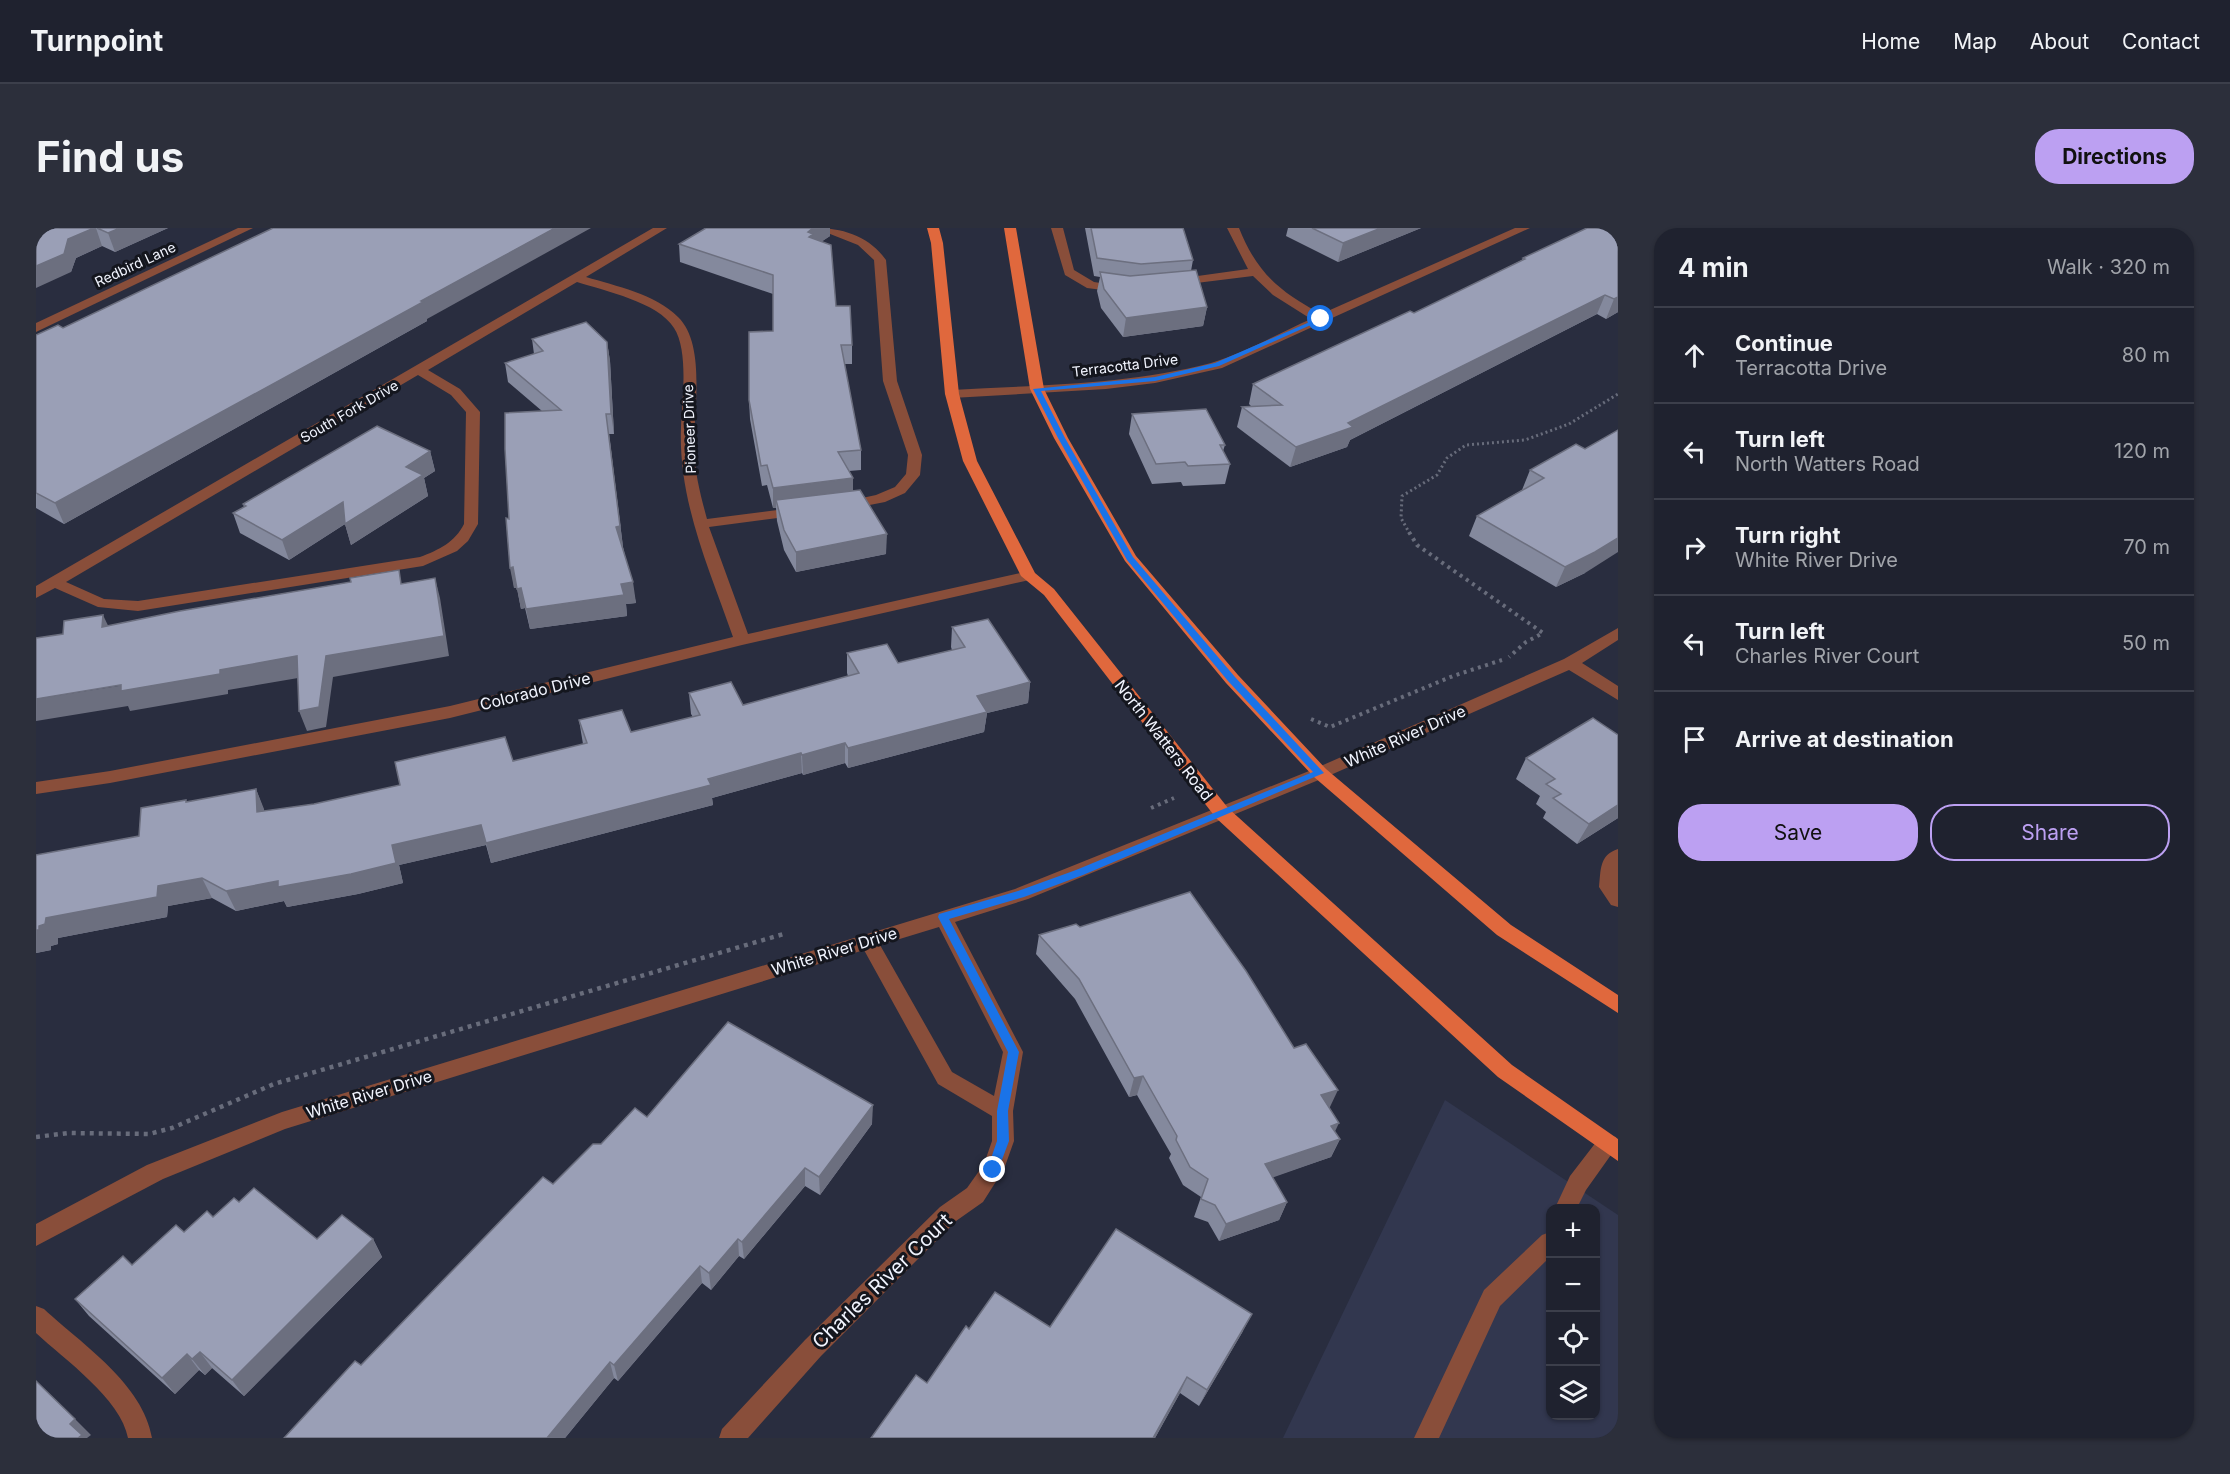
<!DOCTYPE html>
<meta charset="utf-8">
<style>
:root{--surface:#1f222f;--page:#2c2f3b;--text:#f1f3f6;--muted:#a1a4aa;--line:#3c3f4b;--accent:#bca0f2}
body{margin:0;font-family:Inter,sans-serif;background:var(--page);color:var(--text)}
.controls{position:absolute;right:18px;bottom:18px;display:grid;overflow:hidden;border-radius:12px;box-shadow:0 2px 4px #0004}
.controls button{width:54px;height:54px;display:grid;place-items:center;padding:0;border:0;border-bottom:2px solid var(--line);background:var(--surface);color:var(--text);font:30px sans-serif}
.stop{position:absolute;width:18px;height:18px;margin:-14px;border:4px solid #1a73e8;border-radius:50%;background:#fff}
.stop.end{background:#1a73e8;border-color:#fff;box-shadow:0 2px 6px #0008}
.list{margin:0;padding:0;list-style:none}
h2{display:flex;justify-content:space-between;align-items:center;height:78px;margin:0;padding:0 24px;font-size:26px}
h2 small{font-size:20px;font-weight:400;color:var(--muted)}
.list li{display:grid;grid-template-columns:39px 1fr auto;gap:18px;align-items:center;box-sizing:border-box;height:96px;padding:0 24px;border-top:2px solid var(--line)}
.list b{display:block;font-size:22px;white-space:nowrap}
.list p{margin:0;font-size:20px;white-space:nowrap;color:var(--muted)}
.list em{font-size:20px;font-style:normal;color:var(--muted)}
.actions{display:flex;gap:12px;padding:18px 24px}
.actions a{flex:1;padding:14px 0;border:2px solid var(--accent);border-radius:24px;text-align:center;font-size:21px;color:var(--accent)}
.actions .main{background:var(--accent);color:#111}
.icon{flex:none;width:33px;height:33px;fill:none;stroke:currentColor;stroke-width:2;stroke-linecap:round;stroke-linejoin:round}
.map{position:relative;flex:none;width:1582px;height:1210px;overflow:hidden;border-radius:24px}
header{display:flex;align-items:center;gap:36px;box-sizing:border-box;height:84px;padding:0 30px;background:var(--surface);border-bottom:2px solid var(--line)}
header strong{font-size:28px}
nav{display:flex;gap:33px;margin-inline-start:auto;font-size:21px}
.intro{display:flex;align-items:center;justify-content:space-between;box-sizing:border-box;height:144px;padding:0 36px}
h1{margin:0;font-size:42px}
.button{padding:15px 27px;border-radius:24px;background:var(--accent);color:#111;font-size:21px;font-weight:700}
main{display:flex;gap:36px;padding:0 36px}
aside{flex:1;background:var(--surface);border-radius:24px;box-shadow:0 2px 4px #0004}
.map>svg:first-child{display:block}
.built{fill:#32374f;fill-rule:evenodd}
.lines{fill:none;stroke-linecap:round;stroke-linejoin:round}
.path-far2{stroke:#686c7b;stroke-width:3;stroke-dasharray:2 3;stroke-linecap:butt}
.path-far1{stroke:#686c7b;stroke-width:4;stroke-dasharray:3 4.5;stroke-linecap:butt}
.path{stroke:#686c7b;stroke-width:4.5;stroke-dasharray:4 5;stroke-linecap:butt}
.minor{fill:#894e3a;fill-rule:evenodd}
.major{fill:#e0683d;fill-rule:evenodd}
.wall{fill:#84899d}
.shaded-wall{fill:#6c6f7f}
.building{fill:#9a9fb6;stroke:#6c6f7f;stroke-width:1.5}
.route{fill:#1a73e8}
.labels{text-anchor:middle;dominant-baseline:central;stroke-width:6;stroke-linejoin:round;paint-order:stroke}
.far-street-label{font-size:14px;fill:#f1f4fe;stroke:#14161e}
.street-label{font-size:16px;fill:#f1f4fe;stroke:#14161e}
.near-street-label{font-size:20px;fill:#f1f4fe;stroke:#14161e}
</style>
<header>
<strong>Turnpoint</strong>
<nav><a>Home</a><a>Map</a><a>About</a><a>Contact</a></nav>
</header>
<div class="intro"><h1>Find us</h1><a class="button">Directions</a></div>
<main>
<div class="map">
<svg width="1582" height="1210" viewBox="0 0 1582 1210">
<rect width="100%" height="100%" fill="#292d3f"/>
<path class="built" d="M1409 872 1582 987V1210H1247ZM1514 980H1560V1188H1514Z"/>
<g class="lines">
<polyline class="path-far2" points="1374,306 1365,290 1366,268 1401,247 1411,230 1430,217 1489,212 1533,196 1582,166"/>
<g class="path-far1">
<polyline points="1373,304 1381,317 1507,405 1490,414 1473,429"/>
<polyline points="1275,491 1294,499 1417,448 1466,432"/>
<polyline points="1115,580 1138,570"/>
</g>
<polyline class="path" points="0,909 32,905 113,906 136,900 238,856 751,705"/>
<g class="minor">
<polygon points="202,0 217,0 0,104 0,95"/>
<path d="M617 0H631L550 49C580 58 619 66 642 89 671 117 657 186 658 223 659 246 665 269 671 291L765 279 772 283 765 287 673 299 712 406 993 343 1001 348 998 351 706 417 414 490 74 555 0 566V554L74 543 414 478 697 409C673 340 642 273 645 199 646 173 653 123 638 100 622 74 569 63 541 54L392 142 424 161 444 184 442 296 432 313 421 323 387 338 102 383 62 379 19 360 0 370V358ZM382 147 415 167 430 184 428 296C419 314 403 322 384 329L102 373 68 371 30 354Z"/>
<path d="M779 0C807 0 833 8 850 32L861 153 886 227 884 247 869 265 849 274 808 282 803 281 801 278 803 275 840 267 859 259 870 246 872 227 847 153 838 32 822 17Z"/>
<polygon points="1015,0 1027,0 1038,42 1058,54 1090,59 1090,65 1051,60 1029,47"/>
<path d="M1191 0H1203C1221 45 1243 63 1285 86L1479 0H1494L1186 140 1119 155 1070 161 916 170 909 166 916 162C1002 157 1091 157 1175 135 1209 125 1243 105 1275 91L1237 67 1217 48 1136 58V52L1140 51 1212 41Z"/>
<path d="M1582 400V412L1546 435 1582 458V472L1533 442 1290 549 992 671 919 694 987 824 977 883 978 913 968 941 947 974 920 993 785 1128 712 1210H683L686 1201 769 1112 904 979 931 960 948 936 956 913V888L902 856 828 722 249 901 127 951 0 1018V996L111 937 246 884 979 661 1278 541 1528 431ZM903 699 967 824 958 868 916 844 844 717Z"/>
<path d="M1582 621V679L1575 677 1563 659C1565 642 1563 627 1582 621Z"/>
<polygon points="1572,907 1580,909 1582,917 1550,962 1541,980 1519,980 1534,948 1564,909"/>
<polygon points="1514,1004 1514,1029 1464,1078 1403,1210 1378,1210 1448,1062 1506,1007"/>
<path d="M0 1078 8 1081C47 1117 107 1156 116 1210H92C85 1171 28 1131 0 1105Z"/>
</g>
<g class="major">
<polygon points="891,0 903,0 907,15 923,166 941,233 999,345 1018,361 1192,580 1476,837 1582,911 1582,933 1462,849 1180,590 1008,367 985,348 927,233 909,166 895,15"/>
<polygon points="968,0 980,0 1008,161 1032,210 1100,328 1202,447 1290,541 1475,697 1582,767 1582,785 1461,707 1278,549 1190,455 1089,333 1018,210 994,161"/>
</g>
</g>
<g class="wall">
<polygon points="0,0 132,0 79,24 66,18 40,30 35,44"/>
<polygon points="670,0 794,0 794,8 786,13 800,78 816,117 816,136 808,136 825,222 825,242 813,243 817,250 817,263 850,326 760,344 748,322 741,293 740,280 737,280 731,257 726,258 714,191 713,172 737,103 737,66 644,34 643,16"/>
<polygon points="1049,0 1147,0 1157,32 1155,43 1171,79 1167,98 1087,109 1065,80 1061,63 1064,49 1058,48"/>
<polygon points="1252,0 1385,0 1302,34 1250,8"/>
<polygon points="1582,0 1582,84 1570,91 1561,86 1314,212 1311,219 1254,239 1201,199 1206,179 1216,179 1213,176 1217,156 1378,85 1486,32 1487,30"/>
<polygon points="391,91 391,93 28,296 0,280 0,107 27,100"/>
<polygon points="496,111 571,114 574,133 578,206 573,206 587,319 600,375 590,376 591,388 494,401 489,380 485,381 481,360 478,360 473,291 506,183 472,154 469,135 498,126"/>
<polygon points="1096,186 1189,217 1187,223 1194,236 1189,256 1147,258 1145,254 1116,256 1093,206"/>
<polygon points="1540,216 1549,345 1520,359 1433,308 1441,288 1486,262 1494,242"/>
<polygon points="394,223 399,243 388,250 392,268 315,317 309,296 253,332 204,305 197,285 208,279 207,276"/>
<polygon points="916,399 994,454 992,475 951,485 948,504 812,540 809,535 767,547 766,545 676,570 677,577 455,635 450,617 363,637 367,655 322,666 251,679 248,673 200,683 176,670 132,678 131,689 22,710 22,716 15,718 15,722 0,725 0,627 103,608 151,574 220,561 228,583 278,576 477,533 547,516 543,492 595,504 657,489 655,486 653,465 707,477 812,448 811,445 811,425 862,435 916,422 915,419"/>
<polygon points="1582,507 1582,590 1541,616 1507,590 1510,584 1500,576 1504,568 1480,551 1490,530"/>
<polygon points="1003,707 1293,880 1299,904 1304,911 1295,929 1236,949 1251,974 1243,992 1183,1013 1172,994 1158,989 1165,969 1147,957 1133,930 1135,926 1101,867 1093,869 1039,771 1000,726"/>
<polygon points="611,889 836,896 784,967 769,958 708,1031 703,1028 675,1062 666,1055 582,1153 578,1150 529,1210 248,1210 517,956 565,916"/>
<polygon points="203,974 281,1011 337,1011 346,1029 208,1168 176,1140 169,1147 163,1142 139,1166 53,1088 39,1071 96,1037 148,1004"/>
<polygon points="1014,1099 1207,1103 1163,1178 1144,1165 1119,1210 835,1210 891,1155 933,1101"/>
</g>
<g class="shaded-wall">
<polygon points="58,0 60,0 66,18 40,30 35,44 0,60 0,38 32,11"/>
<polygon points="84,0 132,0 79,24 72,5"/>
<polygon points="519,0 555,0 391,91 391,93 28,296 19,275 385,73"/>
<polygon points="777,0 794,0 794,8 778,19 772,4"/>
<polygon points="1345,0 1385,0 1302,34 1307,15"/>
<polygon points="1569,67 1561,86 1314,212 1311,219 1254,239 1260,219 1312,195"/>
<polygon points="1582,69 1582,84 1570,91 1578,71"/>
<polygon points="1171,79 1167,98 1087,109 1090,90"/>
<polygon points="571,114 574,133 578,206 575,186"/>
<polygon points="573,206 587,319 580,299"/>
<polygon points="394,223 399,243 388,250 392,268 315,317 309,296 253,332 246,312 307,274 370,239"/>
<polygon points="817,250 817,270 740,272 740,280 737,280 737,260"/>
<polygon points="851,306 850,326 760,344 760,324"/>
<polygon points="1582,310 1582,324 1549,345 1520,359 1529,339"/>
<polygon points="477,339 481,360 478,360 474,340"/>
<polygon points="399,350 404,370 413,428 297,449 290,499 271,503 263,483 290,428"/>
<polygon points="597,354 600,375 590,376 591,388 494,401 490,381 585,356"/>
<polygon points="485,360 489,380 485,381 481,361"/>
<polygon points="67,387 77,408 66,399"/>
<polygon points="261,428 268,449 192,462 192,466 94,483 92,478 0,493 0,471 184,442"/>
<polygon points="994,454 992,475 951,485 948,504 812,540 812,520 941,468"/>
<polygon points="809,515 809,535 767,547 766,527"/>
<polygon points="765,525 766,545 676,570 677,577 455,635 450,615"/>
<polygon points="220,561 228,581 230,605 221,584"/>
<polygon points="1582,577 1582,590 1541,616 1553,596"/>
<polygon points="445,597 450,617 363,637 367,655 322,666 251,679 248,673 200,683 190,663 356,617"/>
<polygon points="166,650 176,670 132,678 131,689 22,710 22,716 15,718 15,722 0,725 0,702 3,698 10,690 122,658"/>
<polygon points="1107,848 1101,867 1093,869 1098,850"/>
<polygon points="1302,862 1293,881 1285,867"/>
<polygon points="837,877 836,896 784,967 783,949"/>
<polygon points="1303,895 1294,914 1295,898"/>
<polygon points="1304,911 1295,929 1221,955 1229,936"/>
<polygon points="769,940 769,958 708,1031 706,1014"/>
<polygon points="1251,974 1243,992 1183,1013 1190,996"/>
<polygon points="337,1011 346,1029 208,1168 196,1152"/>
<polygon points="702,1011 703,1028 675,1062 673,1045"/>
<polygon points="664,1038 666,1055 582,1153 578,1137"/>
<polygon points="1216,1086 1207,1103 1163,1178 1171,1162"/>
<polygon points="164,1124 176,1140 169,1147 156,1131"/>
<polygon points="151,1126 163,1142 139,1166 126,1150"/>
<polygon points="574,1134 578,1150 529,1210 511,1210"/>
<polygon points="1151,1149 1144,1165 1119,1210 1117,1210"/>
<polygon points="39,1191 55,1207 51,1210 42,1210 34,1196"/>
</g>
<g class="building">
<polygon points="0,0 58,0 32,11 28,26 0,38"/>
<polygon points="61,0 84,0 72,5"/>
<polygon points="237,0 519,0 385,73 387,74 19,275 0,265 0,107 22,97 27,100"/>
<polygon points="670,0 777,0 772,4 777,6 773,9 795,17 800,78 814,78 816,117 805,117 825,222 802,224 817,250 737,260 731,237 725,238 713,172 713,104 737,103 737,47 643,16"/>
<polygon points="1055,0 1147,0 1157,32 1105,36 1061,30"/>
<polygon points="1276,0 1345,0 1307,15"/>
<polygon points="1551,0 1582,0 1582,69 1578,71 1569,67 1312,195 1317,199 1260,219 1206,179 1246,177 1217,156 1374,83 1378,85 1489,31 1487,30"/>
<polygon points="1160,42 1171,79 1090,90 1068,61 1064,44 1094,48"/>
<polygon points="550,94 571,114 575,186 570,186 584,298 580,299 597,354 585,356 588,367 490,381 485,360 481,361 477,339 474,340 470,290 473,291 469,221 469,185 525,182 469,135 507,123 496,111"/>
<polygon points="1170,181 1189,217 1184,217 1194,236 1152,238 1149,234 1120,236 1096,186"/>
<polygon points="341,198 394,223 370,239 387,247 309,296 307,274 246,312 197,285 210,278 207,276"/>
<polygon points="1582,202 1582,310 1559,324 1529,339 1441,288 1508,250 1494,242 1540,216 1549,221"/>
<polygon points="824,262 851,306 760,324 748,302 740,272"/>
<polygon points="363,342 365,356 399,350 408,408 290,428 283,479 263,483 261,428 184,442 184,446 85,463 85,457 0,471 0,410 27,406 28,393 67,387 66,399 144,383 315,354 314,350"/>
<polygon points="952,391 994,454 941,468 951,484 812,520 809,515 766,527 765,525 672,551 675,557 450,615 445,597 356,617 360,635 315,646 242,659 242,653 190,663 166,650 122,658 121,669 10,690 9,696 3,698 3,702 0,702 0,627 103,608 105,580 150,572 150,574 220,561 221,584 278,576 364,557 359,534 469,509 477,533 551,515 543,492 586,482 595,504 664,487 653,465 695,454 707,477 823,445 811,425 851,416 862,435 929,419 916,399"/>
<polygon points="1557,490 1582,507 1582,577 1553,596 1517,570 1525,566 1510,556 1519,551 1490,530"/>
<polygon points="1154,664 1210,743 1258,820 1270,816 1302,862 1285,867 1303,895 1295,898 1304,911 1229,936 1251,974 1190,996 1179,977 1165,971 1172,951 1154,939 1140,912 1141,908 1107,848 1098,850 1043,751 1003,707 1040,696 1044,699"/>
<polygon points="692,794 837,877 783,949 769,940 706,1014 702,1011 673,1045 664,1038 578,1137 574,1134 511,1210 248,1210 319,1133 325,1137 507,949 517,956 557,916 565,916 599,880 611,889"/>
<polygon points="218,960 281,1011 306,987 337,1011 196,1152 164,1124 156,1131 151,1126 126,1150 39,1071 87,1028 96,1037 140,997 148,1004 171,983 177,989 198,970 203,974"/>
<polygon points="1080,1001 1216,1086 1171,1162 1151,1149 1117,1210 835,1210 880,1147 891,1155 930,1098 933,1101 959,1064 1014,1099"/>
<polygon points="0,1153 39,1191 34,1196 46,1207 42,1210 0,1210"/>
</g>
<polygon class="route" points="1283,90 1288,91 1183,138 1119,153 1005,163 1029,210 1097,329 1199,449 1288,545 1047,647 988,669 913,691 983,824 972,883 973,913 961,945 953,945 951,942 961,913 961,883 972,824 902,689 903,686 982,663 1040,642 1277,544 1192,453 1091,332 1022,210 997,161 1119,149 1179,135"/>
<g class="labels">
<g class="far-street-label">
<text transform="translate(99 36) rotate(-25)">Redbird Lane</text>
<text transform="translate(1089 137) rotate(-7)">Terracotta Drive</text>
<text transform="translate(313 183) rotate(-30)">South Fork Drive</text>
<text transform="translate(653 201) rotate(-92)">Pioneer Drive</text>
</g>
<g class="street-label">
<text transform="translate(499 463) rotate(-14)">Colorado Drive</text>
<text transform="translate(1369 508) rotate(-24)">White River Drive</text>
<text transform="translate(1128 512) rotate(52)">North Watters Road</text>
<text transform="translate(798 723) rotate(-17)">White River Drive</text>
<text transform="translate(333 866) rotate(-17)">White River Drive</text>
</g>
<g class="near-street-label">
<text transform="translate(846 1053) rotate(-44)">Charles River Court</text>
</g>
</g>
</svg>
<div class="controls">
<button>+</button>
<button>−</button>
<button><svg class="icon" aria-label="locate" viewBox="0 0 24 24"><circle cx="12" cy="12" r="6"/><path d="M12 2v4M12 18v4M2 12h4M18 12h4"/></svg></button>
<button><svg class="icon" aria-label="layers" viewBox="0 0 24 24"><path d="M12 4l9 5-9 5-9-5zM3 14l9 5 9-5"/></svg></button>
</div>
<div class="stop" style="left:1285px;top:91px"></div>
<div class="stop end" style="left:957px;top:942px"></div>
</div>
<aside>
<h2>4 min<small>Walk · 320 m</small></h2>
<ul class="list">
<li><svg class="icon" aria-label="ahead" viewBox="0 0 24 24"><path d="M12 20V5M6 11l6-6 6 6"/></svg><div><b>Continue</b><p>Terracotta Drive</p></div><em>80 m</em></li>
<li><svg class="icon" aria-label="left" viewBox="0 0 24 24"><path d="M17 20v-9H6M10 6l-5 5 5 5"/></svg><div><b>Turn left</b><p>North Watters Road</p></div><em>120 m</em></li>
<li><svg class="icon" aria-label="right" viewBox="0 0 24 24"><path d="M7 20v-9h11M14 6l5 5-5 5"/></svg><div><b>Turn right</b><p>White River Drive</p></div><em>70 m</em></li>
<li><svg class="icon" aria-label="left" viewBox="0 0 24 24"><path d="M17 20v-9H6M10 6l-5 5 5 5"/></svg><div><b>Turn left</b><p>Charles River Court</p></div><em>50 m</em></li>
<li><svg class="icon" aria-label="arrive" viewBox="0 0 24 24"><path d="M6 21V4h12l-3 4 3 4H6"/></svg><div><b>Arrive at destination</b></div></li>
</ul>
<div class="actions"><a class="main">Save</a><a>Share</a></div>
</aside>
</main>
